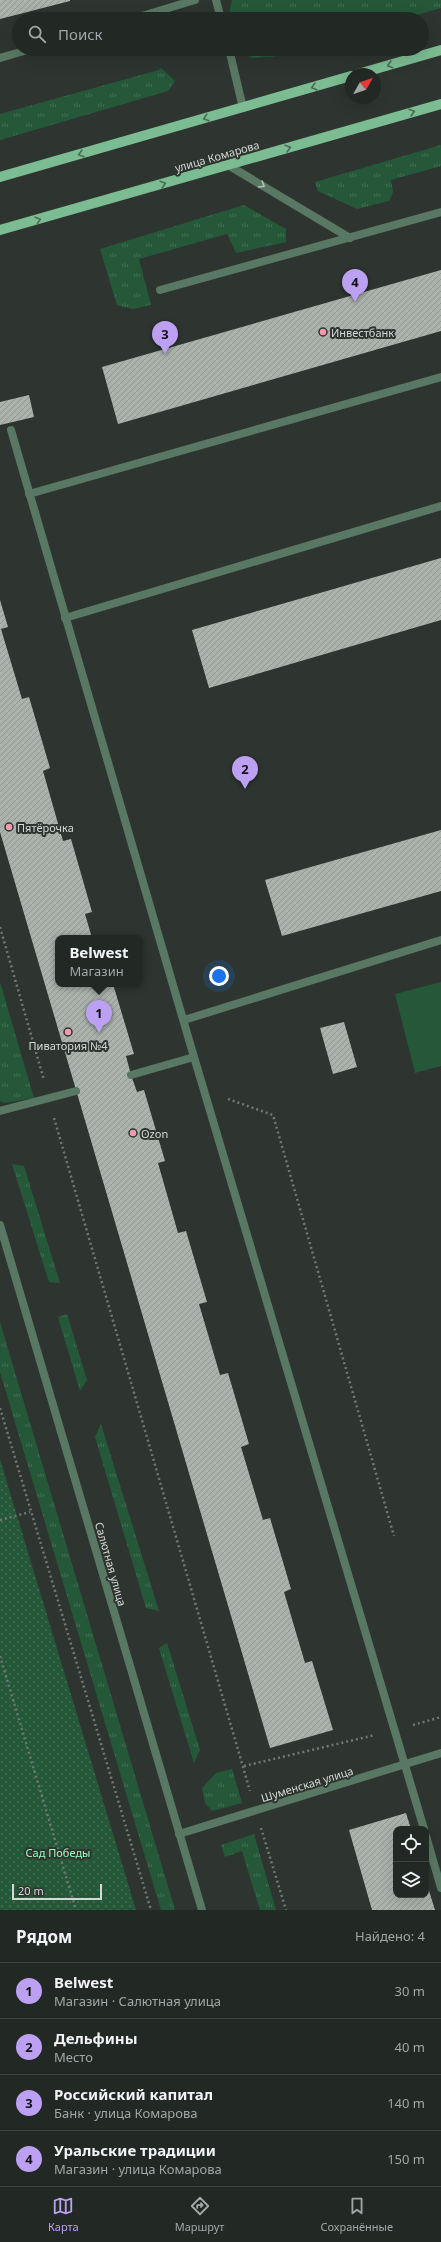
<!DOCTYPE html>
<html lang="ru">
<meta charset="utf-8">
<style>
:root{--surface:#222824;--page:#2a302c;--text:#f1f3f6;--muted:#a2a6a6;--line:#3f4441;--accent:#bca0f2}
body{margin:0;font-family:"Noto Sans",sans-serif;background:var(--page);color:var(--text)}
.controls{position:absolute;right:12px;bottom:12px;display:grid;overflow:hidden;border-radius:8px;box-shadow:0 4px 16px #0002}
.controls button{width:36px;height:36px;display:grid;place-items:center;padding:0;border:0;border-bottom:1px solid var(--line);background:var(--surface);color:var(--text);font:20px sans-serif}
.compass{position:absolute;left:345px;top:68px;width:36px;height:36px;border-radius:50%;background:var(--surface);box-shadow:0 4px 16px #0002;rotate:50deg}
.scale{position:absolute;left:12px;bottom:10px;width:90px;box-sizing:border-box;padding-left:4px;border:2px solid #d5d9d6;border-top:0;font-size:11px;line-height:14px;white-space:nowrap;color:#d5d9d6;-webkit-text-stroke:3px #2e3530;paint-order:stroke}
.you{position:absolute;left:219px;top:976px;width:14px;height:14px;margin:-10px;border:3px solid #fff;border-radius:50%;background:#1a73e8;box-shadow:0 0 0 6px #1a73e833}
.badge{display:grid;place-items:center;width:26px;height:26px;border-radius:50%;background:var(--accent);color:#111;font-size:13px;font-weight:700}
.pin{position:absolute;translate:-50% -33px;filter:drop-shadow(0 1px 2px #0008)}
.pin::after{content:'';position:absolute;top:21px;width:14px;height:12px;background:inherit;clip-path:polygon(0 0,100% 0,50% 100%)}
.popup{position:absolute;left:55px;top:935px;width:88px;height:52px;box-sizing:border-box;display:grid;place-content:center;border-radius:8px;background:var(--surface);filter:drop-shadow(0 1px 3px #0005);font-size:13px;white-space:nowrap;color:var(--muted)}
.popup b{font-size:15px;color:var(--text)}
.popup::after{content:'';position:absolute;left:50%;top:100%;margin-left:-8px;border:8px solid transparent;border-top-color:var(--surface)}
.list{margin:0;padding:0;list-style:none}
h2{display:flex;justify-content:space-between;align-items:center;height:52px;margin:0;padding:0 16px;font-size:17px}
h2 small{font-size:13px;font-weight:400;color:var(--muted)}
.list li{display:grid;grid-template-columns:26px 1fr auto;gap:12px;align-items:center;box-sizing:border-box;height:56px;padding:0 16px;border-top:1px solid var(--line)}
.list b{display:block;font-size:15px;white-space:nowrap}
.list p{margin:0;font-size:13px;white-space:nowrap;color:var(--muted)}
.list em{font-size:13px;font-style:normal;color:var(--muted)}
.icon{flex:none;width:22px;height:22px;fill:none;stroke:currentColor;stroke-width:2;stroke-linecap:round;stroke-linejoin:round}
.map{position:relative;flex:none;width:441px;height:1910px;overflow:hidden}
.search{position:absolute;background:var(--surface);box-shadow:0 4px 16px #0002;left:12px;right:12px;top:12px;height:44px;display:flex;align-items:center;gap:10px;box-sizing:border-box;padding:0 14px;border-radius:22px;color:var(--muted);font-size:15px}
.sheet{height:276px;background:var(--surface)}
nav{display:flex;justify-content:space-around;align-items:center;box-sizing:border-box;height:56px;border-top:1px solid var(--line);background:var(--surface);font-size:11px;color:var(--muted)}
nav a{display:grid;justify-items:center;gap:2px}
nav .on{color:var(--accent)}
.map>svg:first-child{display:block}
.grass{fill:url(#grass-tufts)}
.park{fill:url(#park-dots)}
.garden{fill:#245839}
.building{fill:url(#building-hatch)}
.lines{fill:none;stroke-linecap:round;stroke-linejoin:round}
.path{stroke:#727874;stroke-width:2.5;stroke-dasharray:2 3;stroke-linecap:butt}
.service{stroke:#597863;stroke-width:8}
.minor{stroke:#597863;stroke-width:8}
.tertiary{stroke:#597863;stroke-width:8}
.primary{stroke:#7cbc92;stroke-width:10}
.oneway{stroke:#4d6b57}
.oneway2{stroke:#b6c1b9}
.poi-dot{fill:#f29aae;stroke:#2e3530;stroke-width:1.5}
.labels{text-anchor:middle;dominant-baseline:central;stroke-width:4;stroke-linejoin:round;paint-order:stroke}
.street-label{font-size:11px;fill:#d5d9d6;stroke:#2e3530}
.poi-label{font-size:11px;fill:#d5d9d6;stroke:#2e3530;text-anchor:start}
.park-label{font-size:11px;fill:#96ffbc;stroke:#2e3530}
</style>
<div class="map">
<svg width="441" height="1910" viewBox="0 0 441 1910">
<defs>
<pattern id="grass-tufts" width="24" height="20" patternUnits="userSpaceOnUse"><rect width="24" height="20" fill="#245839"/><path d="M3 7l-1-3M5 7V3M7 7l1-3M15 17l-1-3M17 17v-4M19 17l1-3" fill="none" stroke="#436f55"/></pattern>
<pattern id="park-dots" width="8" height="8" patternUnits="userSpaceOnUse"><rect width="8" height="8" fill="#245839"/><path d="M2 2h.1M6 6h.1" fill="none" stroke="#436f55" stroke-width="1.8" stroke-linecap="round"/></pattern>
<pattern id="building-hatch" width="6" height="6" patternUnits="userSpaceOnUse"><rect width="6" height="6" fill="#aab2ac"/><path d="M-1 1l2-2M0 6l6-6M5 7l2-2" fill="none" stroke="#909691"/></pattern>
</defs>
<rect width="100%" height="100%" fill="#2e3530"/>
<g class="grass">
<polygon points="232,0 441,0 441,8 403,19 231,19 229,13"/>
<polygon points="244,49 299,49 272,57 251,58"/>
<polygon points="161,68 175,81 168,91 0,140 0,114 159,70"/>
<polygon points="441,145 441,166 391,180 393,192 389,201 357,209 318,191 315,182"/>
<polygon points="244,205 286,229 286,242 236,253 227,234 139,259 151,305 133,309 117,305 100,249"/>
<polygon points="0,982 34,1098 4,1103 0,1101"/>
<polygon points="12,1164 24,1166 60,1283 49,1282"/>
<polygon points="67,1314 87,1380 80,1391 58,1317"/>
<polygon points="0,1322 175,1910 161,1910 0,1372"/>
<polygon points="101,1424 159,1611 146,1608 95,1437"/>
<polygon points="167,1643 200,1750 194,1763 159,1648"/>
<polygon points="232,1769 242,1803 212,1811 205,1803 202,1788 216,1773"/>
<polygon points="254,1834 276,1910 260,1910 242,1851 225,1857 221,1845"/>
</g>
<polygon class="park" points="0,1459 17,1516 136,1910 0,1910"/>
<polygon class="garden" points="441,982 441,1066 415,1073 395,994"/>
<g class="building">
<polygon points="0,0 70,0 70,1 0,19"/>
<polygon points="441,270 441,331 118,424 102,367"/>
<polygon points="29,395 34,417 0,425 0,402"/>
<polygon points="441,558 441,620 209,688 192,630"/>
<polygon points="0,600 8,627 1,629 22,699 29,697 50,768 43,771 63,841 71,839 92,912 85,914 92,938 58,938 58,984 113,984 134,1054 126,1056 131,1075 137,1092 144,1090 165,1161 158,1163 178,1233 186,1231 207,1302 199,1304 220,1375 228,1373 249,1444 241,1447 263,1520 270,1518 291,1589 284,1592 305,1663 312,1661 333,1730 270,1748 0,832"/>
<polygon points="441,830 441,891 282,936 265,880"/>
<polygon points="344,1022 357,1067 333,1074 320,1028"/>
<polygon points="406,1813 411,1829 396,1829 396,1895 426,1895 426,1881 435,1910 372,1910 349,1830"/>
</g>
<g class="lines">
<g class="path">
<polyline points="0,927 44,1080"/>
<polyline points="228,1099 273,1115 394,1536"/>
<polyline points="54,1118 250,1791"/>
<polyline points="0,1408 151,1910"/>
<polyline points="0,1520 30,1512"/>
<polyline points="0,1656 76,1910"/>
<polyline points="413,1725 441,1717"/>
<polyline points="244,1766 375,1735"/>
<polyline points="261,1828 286,1910"/>
</g>
<g class="service">
<polyline points="216,0 221,19"/>
<polyline points="132,19 195,0"/>
<polyline points="229,49 243,108"/>
<polyline points="0,58 31,49"/>
<polyline points="228,165 350,238"/>
<polyline points="160,290 441,212"/>
<polyline points="11,430 194,1057 424,1829"/>
<polyline points="29,494 441,377"/>
<polyline points="65,618 441,506"/>
<polyline points="184,1020 441,940"/>
<polyline points="131,1075 194,1057"/>
<polyline points="0,1111 76,1091"/>
<polyline points="426,1836 441,1888"/>
</g>
<polyline class="minor" points="179,1834 441,1753"/>
<polyline class="tertiary" points="0,1225 202,1910"/>
<g class="primary">
<polyline points="358,74 441,50"/>
<polyline points="0,177 351,76"/>
<polyline points="0,230 441,104"/>
</g>
</g>
<defs><path id="oneway-chevron" d="M-2-3.5L2.5 0L-2 3.5" fill="none" stroke-width="1.6" stroke-linecap="round" stroke-linejoin="round"/></defs>
<g class="oneway">
<use href="#oneway-chevron" transform="translate(390 65) rotate(164)"/>
<use href="#oneway-chevron" transform="translate(314 87) rotate(164)"/>
<use href="#oneway-chevron" transform="translate(412 112) rotate(-16)"/>
<use href="#oneway-chevron" transform="translate(206 118) rotate(164)"/>
<use href="#oneway-chevron" transform="translate(288 148) rotate(-16)"/>
<use href="#oneway-chevron" transform="translate(81 154) rotate(164)"/>
<use href="#oneway-chevron" transform="translate(163 184) rotate(-16)"/>
<use href="#oneway-chevron" transform="translate(38 220) rotate(-16)"/>
</g>
<use class="oneway2" href="#oneway-chevron" transform="translate(262 185) rotate(31)"/>
<g class="poi-dot">
<circle cx="323" cy="332" r="4"/>
<circle cx="9" cy="827" r="4"/>
<circle cx="68" cy="1032" r="4"/>
<circle cx="133" cy="1133" r="4"/>
</g>
<g class="labels">
<g class="street-label">
<text transform="translate(217 156) rotate(-16)">улица Комарова</text>
<text transform="translate(111 1564) rotate(74)">Салютная улица</text>
<text transform="translate(307 1784) rotate(-17)">Шуменская улица</text>
</g>
<g class="poi-label">
<text x="331" y="332">Инвестбанк</text>
<text x="17" y="827">Пятёрочка</text>
<text x="68" y="1045" text-anchor="middle">Пиватория №4</text>
<text x="141" y="1133">Ozon</text>
</g>
<g class="park-label">
<text x="58" y="1852">Сад Победы</text>
</g>
</g>
</svg>
<div class="controls">
<button><svg class="icon" aria-label="locate" viewBox="0 0 24 24"><circle cx="12" cy="12" r="6"/><path d="M12 2v4M12 18v4M2 12h4M18 12h4"/></svg></button>
<button><svg class="icon" aria-label="layers" viewBox="0 0 24 24"><path d="M12 4l9 5-9 5-9-5zM3 14l9 5 9-5"/></svg></button>
</div>
<svg class="compass" viewBox="-18 -18 36 36"><path d="M0-13l5 13h-10z" fill="#e53935"/><path d="M0 13l5-13h-10z" fill="#a2a6a6"/></svg>
<div class="scale">20 m</div>
<div class="you"></div>
<div class="pin badge" style="left:99px;top:1033px">1</div>
<div class="popup"><b>Belwest</b>Магазин</div>
<div class="pin badge" style="left:245px;top:789px">2</div>
<div class="pin badge" style="left:165px;top:354px">3</div>
<div class="pin badge" style="left:355px;top:302px">4</div>
<div class="search"><svg class="icon" aria-label="search" viewBox="0 0 24 24"><circle cx="10" cy="10" r="6"/><path d="M15 15l6 6"/></svg>Поиск</div>
</div>
<section class="sheet">
<h2>Рядом<small>Найдено: 4</small></h2>
<ul class="list">
<li><span class="badge">1</span><div><b>Belwest</b><p>Магазин · Салютная улица</p></div><em>30 m</em></li>
<li><span class="badge">2</span><div><b>Дельфины</b><p>Место</p></div><em>40 m</em></li>
<li><span class="badge">3</span><div><b>Российский капитал</b><p>Банк · улица Комарова</p></div><em>140 m</em></li>
<li><span class="badge">4</span><div><b>Уральские традиции</b><p>Магазин · улица Комарова</p></div><em>150 m</em></li>
</ul>
</section>
<nav>
<a class="on"><svg class="icon" aria-label="map" viewBox="0 0 24 24"><path d="M3 6l6-2 6 2 6-2v14l-6 2-6-2-6 2zM9 4v14M15 6v14"/></svg>Карта</a>
<a><svg class="icon" aria-label="directions" viewBox="0 0 24 24"><path d="M12 3l9 9-9 9-9-9zM9 14v-3h6M13 9l2 2-2 2"/></svg>Маршрут</a>
<a><svg class="icon" aria-label="saved" viewBox="0 0 24 24"><path d="M7 4h10v16l-5-4-5 4z"/></svg>Сохранённые</a>
</nav>
